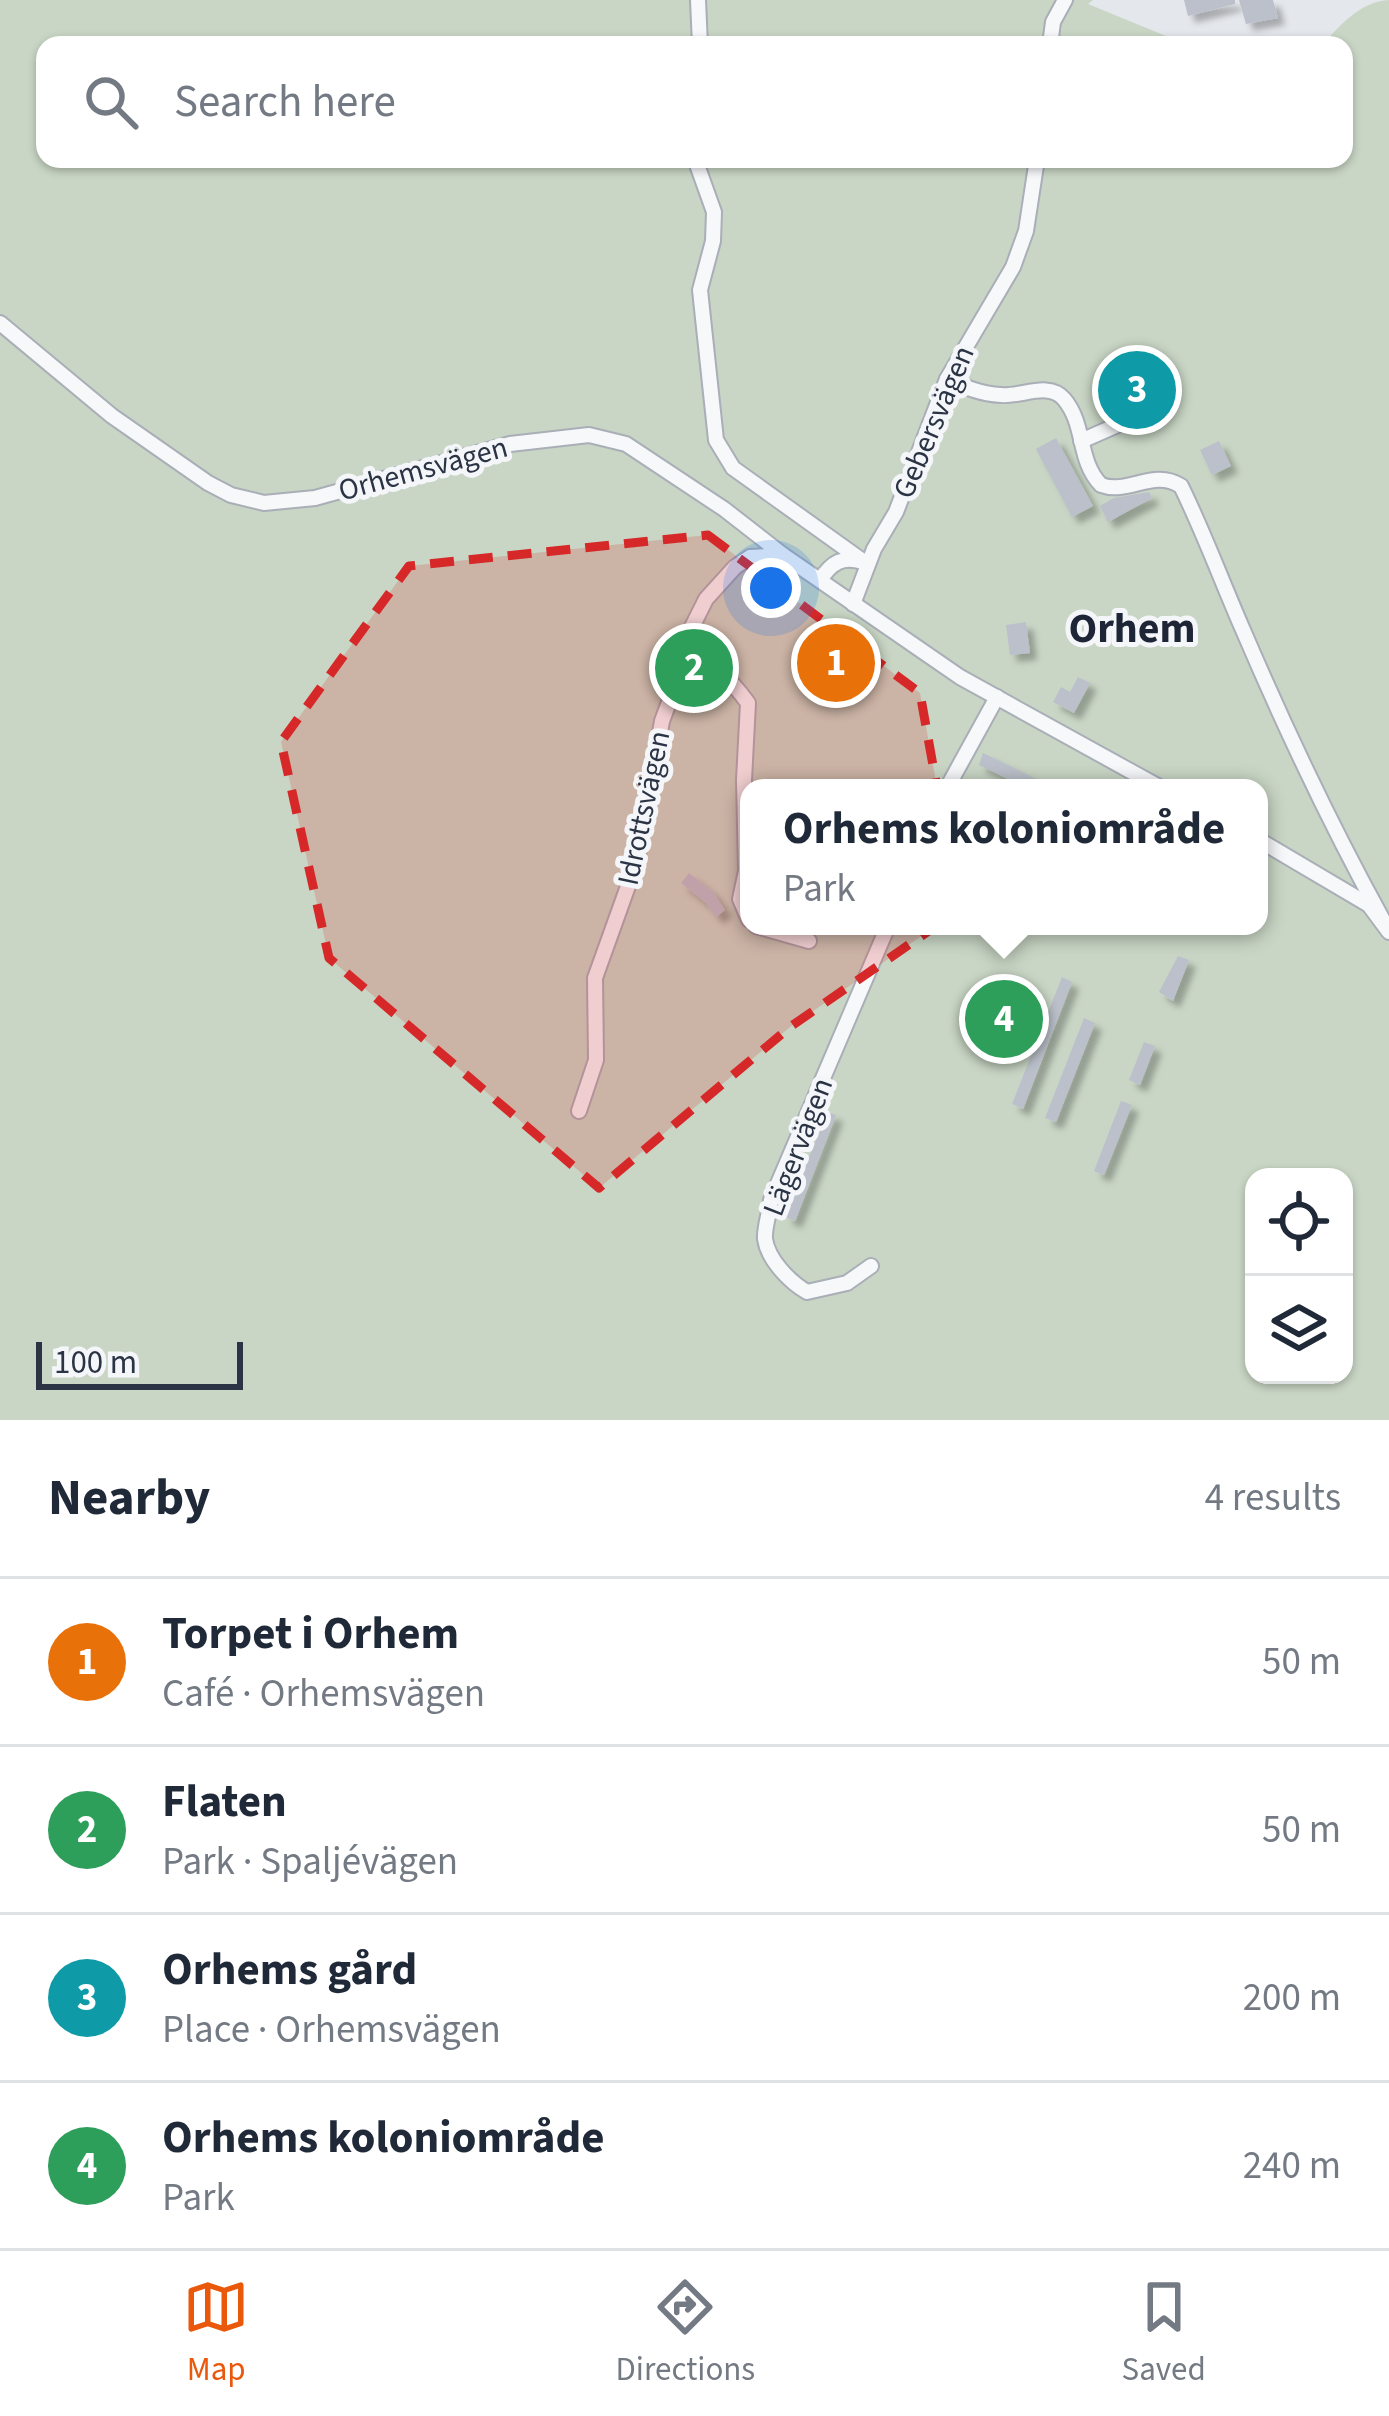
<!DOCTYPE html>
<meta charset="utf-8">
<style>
:root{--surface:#fff;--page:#f2f2f3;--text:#1f2937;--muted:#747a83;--line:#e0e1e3;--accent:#ea580c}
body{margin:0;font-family:"Source Sans 3",sans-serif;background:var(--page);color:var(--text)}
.controls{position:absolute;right:36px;bottom:36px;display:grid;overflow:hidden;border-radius:24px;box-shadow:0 3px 9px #0004}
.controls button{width:108px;height:108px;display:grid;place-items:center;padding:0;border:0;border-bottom:3px solid var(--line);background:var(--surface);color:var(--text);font:60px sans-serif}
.scale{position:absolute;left:36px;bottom:30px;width:207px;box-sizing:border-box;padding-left:12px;border:6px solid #2b3445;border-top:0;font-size:33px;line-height:42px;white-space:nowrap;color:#2b3445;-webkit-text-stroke:9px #f4f6f9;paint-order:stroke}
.you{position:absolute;left:771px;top:588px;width:42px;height:42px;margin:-30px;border:9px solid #fff;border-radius:50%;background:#1a73e8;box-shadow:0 0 0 18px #1a73e833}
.badge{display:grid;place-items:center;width:78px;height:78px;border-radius:50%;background:var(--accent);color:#fff;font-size:39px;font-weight:700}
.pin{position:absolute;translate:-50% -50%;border:6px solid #fff;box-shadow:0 3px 12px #0006}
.popup{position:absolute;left:740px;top:779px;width:528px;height:156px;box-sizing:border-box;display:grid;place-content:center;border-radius:24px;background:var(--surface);filter:drop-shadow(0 3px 9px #0005);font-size:39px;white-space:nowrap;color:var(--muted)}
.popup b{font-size:45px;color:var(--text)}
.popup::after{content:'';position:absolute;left:50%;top:100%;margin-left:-24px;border:24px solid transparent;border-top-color:var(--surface)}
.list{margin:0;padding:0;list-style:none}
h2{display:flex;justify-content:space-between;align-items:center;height:156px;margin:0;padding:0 48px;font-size:51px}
h2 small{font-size:39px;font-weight:400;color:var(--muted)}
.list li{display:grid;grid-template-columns:78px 1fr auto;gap:36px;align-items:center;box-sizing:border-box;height:168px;padding:0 48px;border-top:3px solid var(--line)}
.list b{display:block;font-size:45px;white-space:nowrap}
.list p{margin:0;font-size:39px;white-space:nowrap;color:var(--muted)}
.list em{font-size:39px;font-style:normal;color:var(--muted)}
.icon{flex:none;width:66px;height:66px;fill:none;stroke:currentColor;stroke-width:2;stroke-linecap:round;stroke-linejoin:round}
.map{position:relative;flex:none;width:1389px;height:1420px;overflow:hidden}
.search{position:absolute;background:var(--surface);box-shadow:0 3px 9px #0004;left:36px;right:36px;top:36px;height:132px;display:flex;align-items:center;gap:30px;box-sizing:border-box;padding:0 42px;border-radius:24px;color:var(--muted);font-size:45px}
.sheet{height:828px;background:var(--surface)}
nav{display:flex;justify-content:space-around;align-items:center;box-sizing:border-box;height:168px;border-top:3px solid var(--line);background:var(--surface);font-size:33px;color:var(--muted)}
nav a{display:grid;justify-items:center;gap:6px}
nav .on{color:var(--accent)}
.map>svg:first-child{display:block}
.green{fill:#c9d6c5;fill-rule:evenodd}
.building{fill:#bbc0ca;filter:url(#shadow)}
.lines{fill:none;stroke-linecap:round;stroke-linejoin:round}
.minor-casing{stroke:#a9aeb7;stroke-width:18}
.minor{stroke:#f7f8fa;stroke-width:14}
.marked{fill:#d62828;fill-opacity:0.2;stroke:#d62828;stroke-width:9;stroke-dasharray:24 15;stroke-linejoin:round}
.labels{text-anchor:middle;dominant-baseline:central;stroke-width:10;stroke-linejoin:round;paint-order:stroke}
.street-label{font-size:30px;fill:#2b3445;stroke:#f4f6f9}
.district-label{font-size:42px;font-weight:bold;fill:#1d2536;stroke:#f4f6f9}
</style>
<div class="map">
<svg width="1389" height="1420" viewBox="0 0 1389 1420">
<defs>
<filter id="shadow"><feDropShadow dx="7" dy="7" stdDeviation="3" flood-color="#0004"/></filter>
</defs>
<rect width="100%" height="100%" fill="#e4e7ec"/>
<path class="green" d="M0 0H1093L1088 4 1188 45H45V159H1344V45H1323C1339 25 1362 1 1389 0V1420H0ZM749 788H1259V926H749ZM1254 1177H1344V1375H1254Z"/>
<g class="building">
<polygon points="1184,0 1235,0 1235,4 1188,16"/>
<polygon points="1239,0 1273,0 1278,18 1246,24"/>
<polygon points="1151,373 1160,391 1123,407 1115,389"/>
<polygon points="1056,438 1093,506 1072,517 1036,449"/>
<polygon points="1219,441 1231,466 1212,475 1200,450"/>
<polygon points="1149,492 1152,498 1108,522 1100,506 1114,498"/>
<polygon points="1026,622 1030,653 1010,655 1006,625"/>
<polygon points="1078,677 1090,683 1074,713 1053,702 1061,687 1070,692"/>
<polygon points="983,753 998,760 1054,788 1027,788 979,765"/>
<polygon points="689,873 713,892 725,910 716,917 706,903 681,883"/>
<polygon points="1178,956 1189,960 1173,1001 1159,992"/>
<polygon points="1062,977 1072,982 1023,1109 1012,1104"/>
<polygon points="1084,1018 1095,1023 1056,1122 1045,1118"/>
<polygon points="1144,1042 1155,1046 1140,1085 1129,1080"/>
<polygon points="1121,1101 1132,1105 1104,1175 1094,1171"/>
<polygon points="827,1112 836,1115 795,1221 785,1217"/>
</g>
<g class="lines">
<g class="minor-casing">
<g id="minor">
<polyline points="698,0 700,45"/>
<polyline points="1050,45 1053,22 1065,0"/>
<polyline points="695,159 714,212 713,241 700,290 716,440 733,468 867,564"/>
<polyline points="0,323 112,416 208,483 231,495 264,503 315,498 510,444 589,435 626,444 724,509 783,555 960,677 1161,788"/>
<path d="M947 379C964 387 981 394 1001 395 1021 397 1049 381 1064 399 1086 425 1077 460 1101 485 1129 495 1153 468 1181 486 1204 533 1222 582 1243 630 1285 728 1331 826 1383 920"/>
<polyline points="1081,441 1163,405"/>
<path d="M820 580C832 562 842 556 863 562"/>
<polyline points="853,604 874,549 896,512 947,379 1013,267 1026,231 1037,159"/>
<path d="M686 657C715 662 731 680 748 703L744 780 746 871 740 899 749 920"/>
<polyline points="947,788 997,697"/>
<polyline points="1259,840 1369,905 1389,932"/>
<polyline points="756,926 809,941"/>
<polyline points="579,1111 596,1060 595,978 637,861 662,721 686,657 689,633 706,599 735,567 750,557 783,555"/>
<path d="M871 1266 847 1283 807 1292C790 1282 768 1260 765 1239 764 1228 770 1211 771 1200L888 926"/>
</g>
</g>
<use href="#minor" class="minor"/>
</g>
<path class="marked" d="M708 535 920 693 959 910 790 1027 599 1188 329 958 281 742 409 566Z"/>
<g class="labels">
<g class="street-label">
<text transform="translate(934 422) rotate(-67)">Gebersvägen</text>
<text transform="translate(423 469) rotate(-15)">Orhemsvägen</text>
<text transform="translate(644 808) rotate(-78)">Idrottsvägen</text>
<text transform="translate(798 1147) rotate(-69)">Lägervägen</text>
</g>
<g class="district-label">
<text x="1132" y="629">Orhem</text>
</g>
</g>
</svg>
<div class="controls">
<button><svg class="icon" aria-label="locate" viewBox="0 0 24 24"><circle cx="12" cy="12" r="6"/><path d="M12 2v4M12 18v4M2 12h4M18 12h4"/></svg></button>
<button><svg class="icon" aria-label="layers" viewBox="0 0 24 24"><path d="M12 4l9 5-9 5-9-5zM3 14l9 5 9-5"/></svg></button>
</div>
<div class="scale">100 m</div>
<div class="you"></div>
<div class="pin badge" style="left:836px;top:663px;background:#e8710a">1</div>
<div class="pin badge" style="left:694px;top:668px;background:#2e9e5b">2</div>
<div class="pin badge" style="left:1137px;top:390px;background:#0f9aa8">3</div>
<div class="pin badge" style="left:1004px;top:1019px;background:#2e9e5b">4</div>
<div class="popup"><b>Orhems koloniområde</b>Park</div>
<div class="search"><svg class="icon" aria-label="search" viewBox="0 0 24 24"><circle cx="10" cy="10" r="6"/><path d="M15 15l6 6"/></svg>Search here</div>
</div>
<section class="sheet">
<h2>Nearby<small>4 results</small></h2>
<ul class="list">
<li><span class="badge" style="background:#e8710a">1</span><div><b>Torpet i Orhem</b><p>Café · Orhemsvägen</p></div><em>50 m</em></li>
<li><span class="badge" style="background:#2e9e5b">2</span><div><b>Flaten</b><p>Park · Spaljévägen</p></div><em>50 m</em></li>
<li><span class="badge" style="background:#0f9aa8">3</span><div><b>Orhems gård</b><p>Place · Orhemsvägen</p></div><em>200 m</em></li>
<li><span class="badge" style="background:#2e9e5b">4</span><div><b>Orhems koloniområde</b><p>Park</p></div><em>240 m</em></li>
</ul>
</section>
<nav>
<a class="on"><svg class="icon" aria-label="map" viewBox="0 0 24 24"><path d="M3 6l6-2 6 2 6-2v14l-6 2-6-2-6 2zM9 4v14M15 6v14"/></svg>Map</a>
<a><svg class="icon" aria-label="directions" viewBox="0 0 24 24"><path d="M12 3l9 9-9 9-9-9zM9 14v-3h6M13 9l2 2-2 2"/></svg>Directions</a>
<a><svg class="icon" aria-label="saved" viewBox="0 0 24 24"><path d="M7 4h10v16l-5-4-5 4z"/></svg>Saved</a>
</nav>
